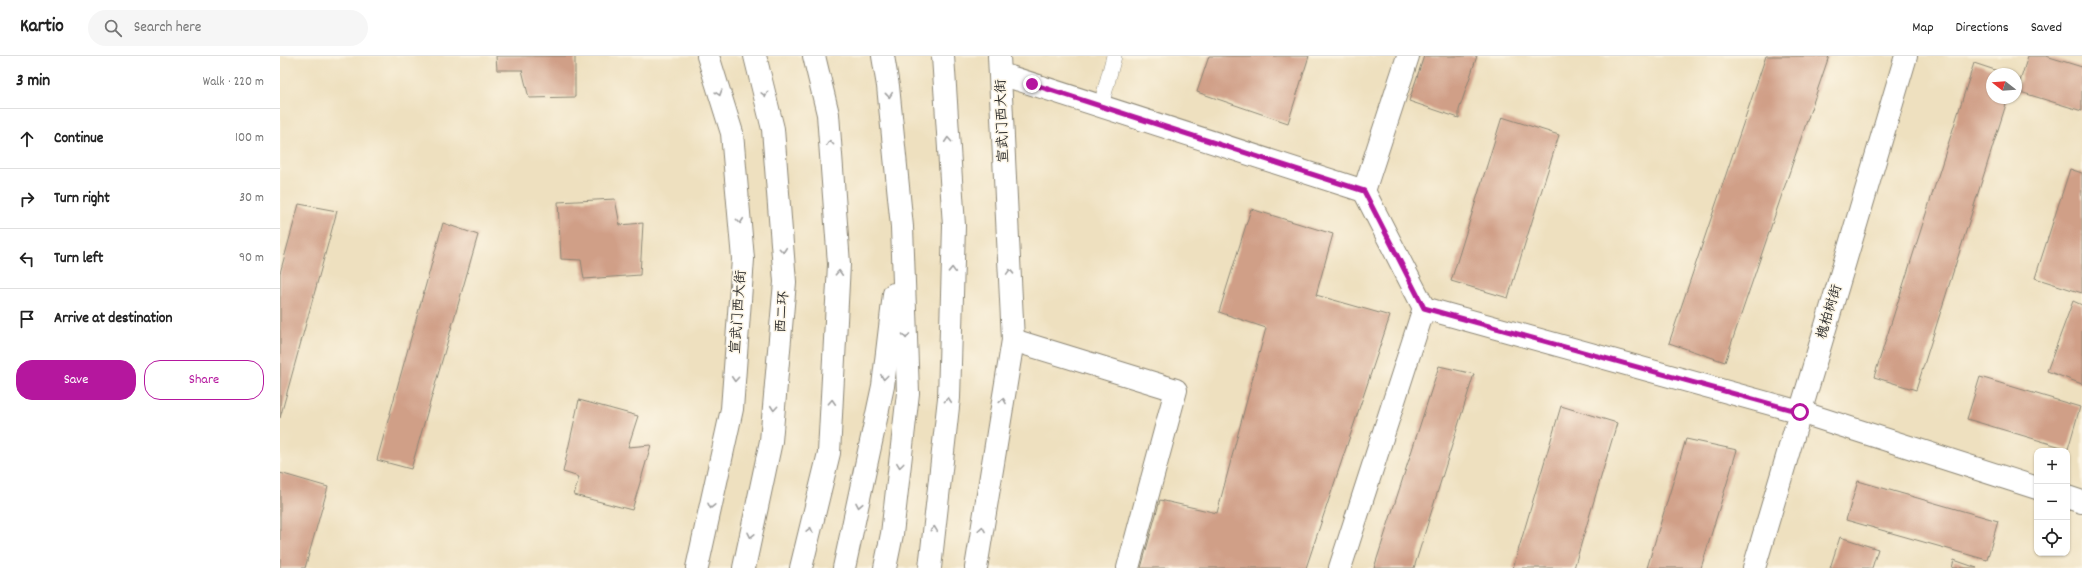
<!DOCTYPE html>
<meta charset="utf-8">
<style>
:root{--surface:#fff;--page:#f6f6f6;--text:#222;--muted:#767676;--line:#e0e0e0;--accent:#b5179e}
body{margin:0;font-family:Dekko,"LXGW WenKai TC",sans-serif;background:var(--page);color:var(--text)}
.controls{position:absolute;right:12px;bottom:12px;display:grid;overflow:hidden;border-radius:8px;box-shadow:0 1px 3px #0004}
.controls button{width:36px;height:36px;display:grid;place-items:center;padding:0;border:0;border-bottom:1px solid var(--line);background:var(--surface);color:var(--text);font:20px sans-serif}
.compass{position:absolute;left:1706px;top:12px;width:36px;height:36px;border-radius:50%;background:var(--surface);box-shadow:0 1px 3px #0004;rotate:287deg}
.stop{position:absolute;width:12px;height:12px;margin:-9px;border:3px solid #b5179e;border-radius:50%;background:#fff}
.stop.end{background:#b5179e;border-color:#fff;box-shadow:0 1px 4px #0008}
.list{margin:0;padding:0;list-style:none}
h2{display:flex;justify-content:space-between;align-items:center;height:52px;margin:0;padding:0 16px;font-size:17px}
h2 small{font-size:13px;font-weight:400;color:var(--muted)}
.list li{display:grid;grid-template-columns:26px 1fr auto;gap:12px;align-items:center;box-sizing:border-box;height:60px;padding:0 16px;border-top:1px solid var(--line)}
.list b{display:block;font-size:15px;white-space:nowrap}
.list em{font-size:13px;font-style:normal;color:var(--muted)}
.actions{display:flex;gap:8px;padding:12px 16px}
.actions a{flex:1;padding:9px 0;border:1px solid var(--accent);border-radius:16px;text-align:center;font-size:14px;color:var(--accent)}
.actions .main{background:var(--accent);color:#fff}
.icon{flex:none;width:22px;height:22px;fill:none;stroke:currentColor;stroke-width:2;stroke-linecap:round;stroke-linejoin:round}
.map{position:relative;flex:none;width:1802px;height:512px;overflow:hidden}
header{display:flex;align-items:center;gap:24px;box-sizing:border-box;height:56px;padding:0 20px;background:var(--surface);border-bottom:1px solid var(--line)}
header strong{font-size:19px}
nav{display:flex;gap:22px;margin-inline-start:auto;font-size:14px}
.search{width:280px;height:36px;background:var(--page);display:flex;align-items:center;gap:10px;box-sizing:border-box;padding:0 14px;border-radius:22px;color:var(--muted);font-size:15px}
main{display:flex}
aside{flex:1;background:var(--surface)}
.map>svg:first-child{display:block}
.building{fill:#d09f87}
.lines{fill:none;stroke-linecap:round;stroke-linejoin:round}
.lane-casing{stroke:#8c8675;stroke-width:16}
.street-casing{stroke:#8c8675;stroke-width:24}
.secondary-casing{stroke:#8c8675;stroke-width:24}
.highway-casing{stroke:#8c8675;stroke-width:24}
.lane{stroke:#fff;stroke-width:15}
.street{stroke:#fff;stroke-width:22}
.secondary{stroke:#fff;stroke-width:22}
.highway{stroke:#fff;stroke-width:22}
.highway-bridge-casing{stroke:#8c8675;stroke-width:24;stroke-linecap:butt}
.highway-bridge{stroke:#fff;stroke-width:22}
.oneway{stroke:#a0a0a0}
.route{stroke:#b5179e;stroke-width:5}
.labels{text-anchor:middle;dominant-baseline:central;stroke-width:3;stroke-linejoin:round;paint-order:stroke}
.street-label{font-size:14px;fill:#2b2b2b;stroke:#fcf5e5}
</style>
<header>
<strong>Kartio</strong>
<div class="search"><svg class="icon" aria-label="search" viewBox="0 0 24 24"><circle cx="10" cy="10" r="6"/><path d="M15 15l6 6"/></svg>Search here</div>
<nav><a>Map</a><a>Directions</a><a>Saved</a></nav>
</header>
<main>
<aside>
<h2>3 min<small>Walk · 220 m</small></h2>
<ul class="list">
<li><svg class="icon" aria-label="ahead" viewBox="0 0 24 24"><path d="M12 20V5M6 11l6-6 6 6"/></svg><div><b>Continue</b></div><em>100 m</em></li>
<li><svg class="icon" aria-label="right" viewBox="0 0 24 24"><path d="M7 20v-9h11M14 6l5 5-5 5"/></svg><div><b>Turn right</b></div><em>30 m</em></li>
<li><svg class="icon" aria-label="left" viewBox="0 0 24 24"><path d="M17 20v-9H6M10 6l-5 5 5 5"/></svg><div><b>Turn left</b></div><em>90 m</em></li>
<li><svg class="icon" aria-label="arrive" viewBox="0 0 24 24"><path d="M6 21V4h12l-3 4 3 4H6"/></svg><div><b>Arrive at destination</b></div></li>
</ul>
<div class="actions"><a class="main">Save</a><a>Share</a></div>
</aside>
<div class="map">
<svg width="1802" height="512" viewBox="0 0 1802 512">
<rect width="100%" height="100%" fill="#fcf5e5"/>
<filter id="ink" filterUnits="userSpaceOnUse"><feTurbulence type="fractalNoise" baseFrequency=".025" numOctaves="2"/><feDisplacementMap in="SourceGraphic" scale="8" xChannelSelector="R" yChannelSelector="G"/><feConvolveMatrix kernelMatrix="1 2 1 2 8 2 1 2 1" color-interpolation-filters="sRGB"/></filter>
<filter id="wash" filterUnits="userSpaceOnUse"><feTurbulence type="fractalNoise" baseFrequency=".012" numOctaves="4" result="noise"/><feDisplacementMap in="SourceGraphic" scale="16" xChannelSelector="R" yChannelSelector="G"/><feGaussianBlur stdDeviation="0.9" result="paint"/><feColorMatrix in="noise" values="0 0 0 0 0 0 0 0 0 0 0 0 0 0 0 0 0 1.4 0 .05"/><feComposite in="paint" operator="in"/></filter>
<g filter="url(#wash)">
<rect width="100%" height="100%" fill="#eee0bf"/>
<g id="blocks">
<g class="building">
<polygon points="216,0 295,0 295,41 249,42 242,14 217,14"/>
<polygon points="929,0 1029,0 1008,67 917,36"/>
<polygon points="1144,0 1197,0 1179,54 1179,62 1129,45"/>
<polygon points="1486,0 1549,0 1445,306 1389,287"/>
<polygon points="1748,0 1766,0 1802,11 1802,55 1737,35"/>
<polygon points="1694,7 1727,18 1712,18 1712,42 1728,42 1636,334 1594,321"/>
<polygon points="1222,61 1279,79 1228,242 1171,225"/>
<polygon points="1790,113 1802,117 1802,237 1755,222"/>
<polygon points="335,143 340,169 363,167 360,219 304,223 301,204 281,203 278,146"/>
<polygon points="19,148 57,155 0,362 0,217"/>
<polygon points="971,153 1053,178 1036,239 1110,260 1026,512 861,512 880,444 937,457 986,272 939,256"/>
<polygon points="163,167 198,179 131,413 97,404"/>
<polygon points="1793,245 1802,249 1802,328 1767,315"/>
<polygon points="1159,310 1194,318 1134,512 1094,512"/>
<polygon points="1700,321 1800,351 1788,393 1687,363"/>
<polygon points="299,344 358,360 348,391 371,389 352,454 294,439 299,421 283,416"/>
<polygon points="1281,350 1337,367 1294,512 1233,512"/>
<polygon points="1406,383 1457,394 1421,512 1367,512"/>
<polygon points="0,417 48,431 25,512 0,512"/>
<polygon points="1578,425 1718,465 1707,504 1566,464"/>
<polygon points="1560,481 1598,493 1592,512 1550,512"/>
<polygon points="1674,504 1697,512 1672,512"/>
</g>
</g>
</g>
<g filter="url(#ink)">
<use href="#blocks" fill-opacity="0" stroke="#8c8675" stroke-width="1"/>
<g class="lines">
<g class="lane-casing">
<polyline id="lane" points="821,50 834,0"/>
</g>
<g class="street-casing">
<g id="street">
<polyline points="721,18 1084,135"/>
<polyline points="1144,252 1520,356 1757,432"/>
<polyline points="733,284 896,334 848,512"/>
<polyline points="1787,441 1802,446"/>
<polyline points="1060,512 1144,252 1084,135 1128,0"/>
</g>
</g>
<g class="secondary-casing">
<g id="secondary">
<polyline points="417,512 452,353 463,203 452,77 428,0"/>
<polyline points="696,512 733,284 719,0"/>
<polyline points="1474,512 1626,0"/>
</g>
</g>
<g class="highway-casing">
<g id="highway">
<polyline points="603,0 608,30 622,171 628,337 612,478 605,512"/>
<polyline points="464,512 491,385 505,226 493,73 475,0"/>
<polyline points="521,512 549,397 559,208 548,58 534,0"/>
<polyline points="564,512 603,330 614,238"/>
</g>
</g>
<use href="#lane" class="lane"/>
<use href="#street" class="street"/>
<use href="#secondary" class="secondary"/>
<use href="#highway" class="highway"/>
<g class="highway-bridge-casing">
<polyline id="highway-bridge" points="650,512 669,342 674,170 663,0"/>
</g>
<use href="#highway-bridge" class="highway-bridge"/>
</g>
<defs><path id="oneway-chevron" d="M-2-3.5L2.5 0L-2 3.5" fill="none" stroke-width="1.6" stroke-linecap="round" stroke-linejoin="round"/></defs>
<g class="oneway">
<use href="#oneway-chevron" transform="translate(439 37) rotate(73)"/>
<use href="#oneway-chevron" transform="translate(485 38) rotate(76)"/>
<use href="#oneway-chevron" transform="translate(609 39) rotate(84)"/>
<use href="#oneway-chevron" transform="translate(668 84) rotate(-94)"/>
<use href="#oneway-chevron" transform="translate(550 87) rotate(-94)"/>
<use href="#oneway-chevron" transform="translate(460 165) rotate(85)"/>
<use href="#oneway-chevron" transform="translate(503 194) rotate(85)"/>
<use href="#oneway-chevron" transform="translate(672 214) rotate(-88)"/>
<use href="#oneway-chevron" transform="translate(730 216) rotate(-92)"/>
<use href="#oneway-chevron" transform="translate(559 217) rotate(-87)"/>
<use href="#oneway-chevron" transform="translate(626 280) rotate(88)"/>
<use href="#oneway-chevron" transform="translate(604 321) rotate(97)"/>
<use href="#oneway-chevron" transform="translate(455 323) rotate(94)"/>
<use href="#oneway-chevron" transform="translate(668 344) rotate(-85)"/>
<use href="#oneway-chevron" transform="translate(723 345) rotate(-81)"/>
<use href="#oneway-chevron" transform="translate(552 346) rotate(-87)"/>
<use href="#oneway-chevron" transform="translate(494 352) rotate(95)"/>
<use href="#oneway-chevron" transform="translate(620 409) rotate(97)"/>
<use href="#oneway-chevron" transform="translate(579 449) rotate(101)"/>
<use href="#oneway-chevron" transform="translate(431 450) rotate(102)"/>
<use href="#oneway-chevron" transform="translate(654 473) rotate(-84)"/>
<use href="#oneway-chevron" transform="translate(702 473) rotate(-81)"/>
<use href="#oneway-chevron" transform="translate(530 474) rotate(-77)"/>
<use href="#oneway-chevron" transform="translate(471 479) rotate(102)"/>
</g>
</g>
<g class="lines" filter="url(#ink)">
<polyline class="route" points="752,28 1084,135 1144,252 1520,356"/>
</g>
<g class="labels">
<g class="street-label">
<text transform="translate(723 65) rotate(-92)">宣武门西大街</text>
<text transform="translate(459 256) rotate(-86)">宣武门西大街</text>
<text transform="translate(503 256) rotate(-85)">西二环</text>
<text transform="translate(1550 256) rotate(-73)">槐柏树街</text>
</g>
</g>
</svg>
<div class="controls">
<button>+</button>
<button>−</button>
<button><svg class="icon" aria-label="locate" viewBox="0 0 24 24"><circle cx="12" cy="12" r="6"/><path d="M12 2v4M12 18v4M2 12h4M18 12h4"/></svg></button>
</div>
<svg class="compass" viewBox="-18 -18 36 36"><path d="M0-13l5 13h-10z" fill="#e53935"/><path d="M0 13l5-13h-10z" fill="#767676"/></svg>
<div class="stop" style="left:1520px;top:356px"></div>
<div class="stop end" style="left:752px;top:28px"></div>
</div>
</main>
